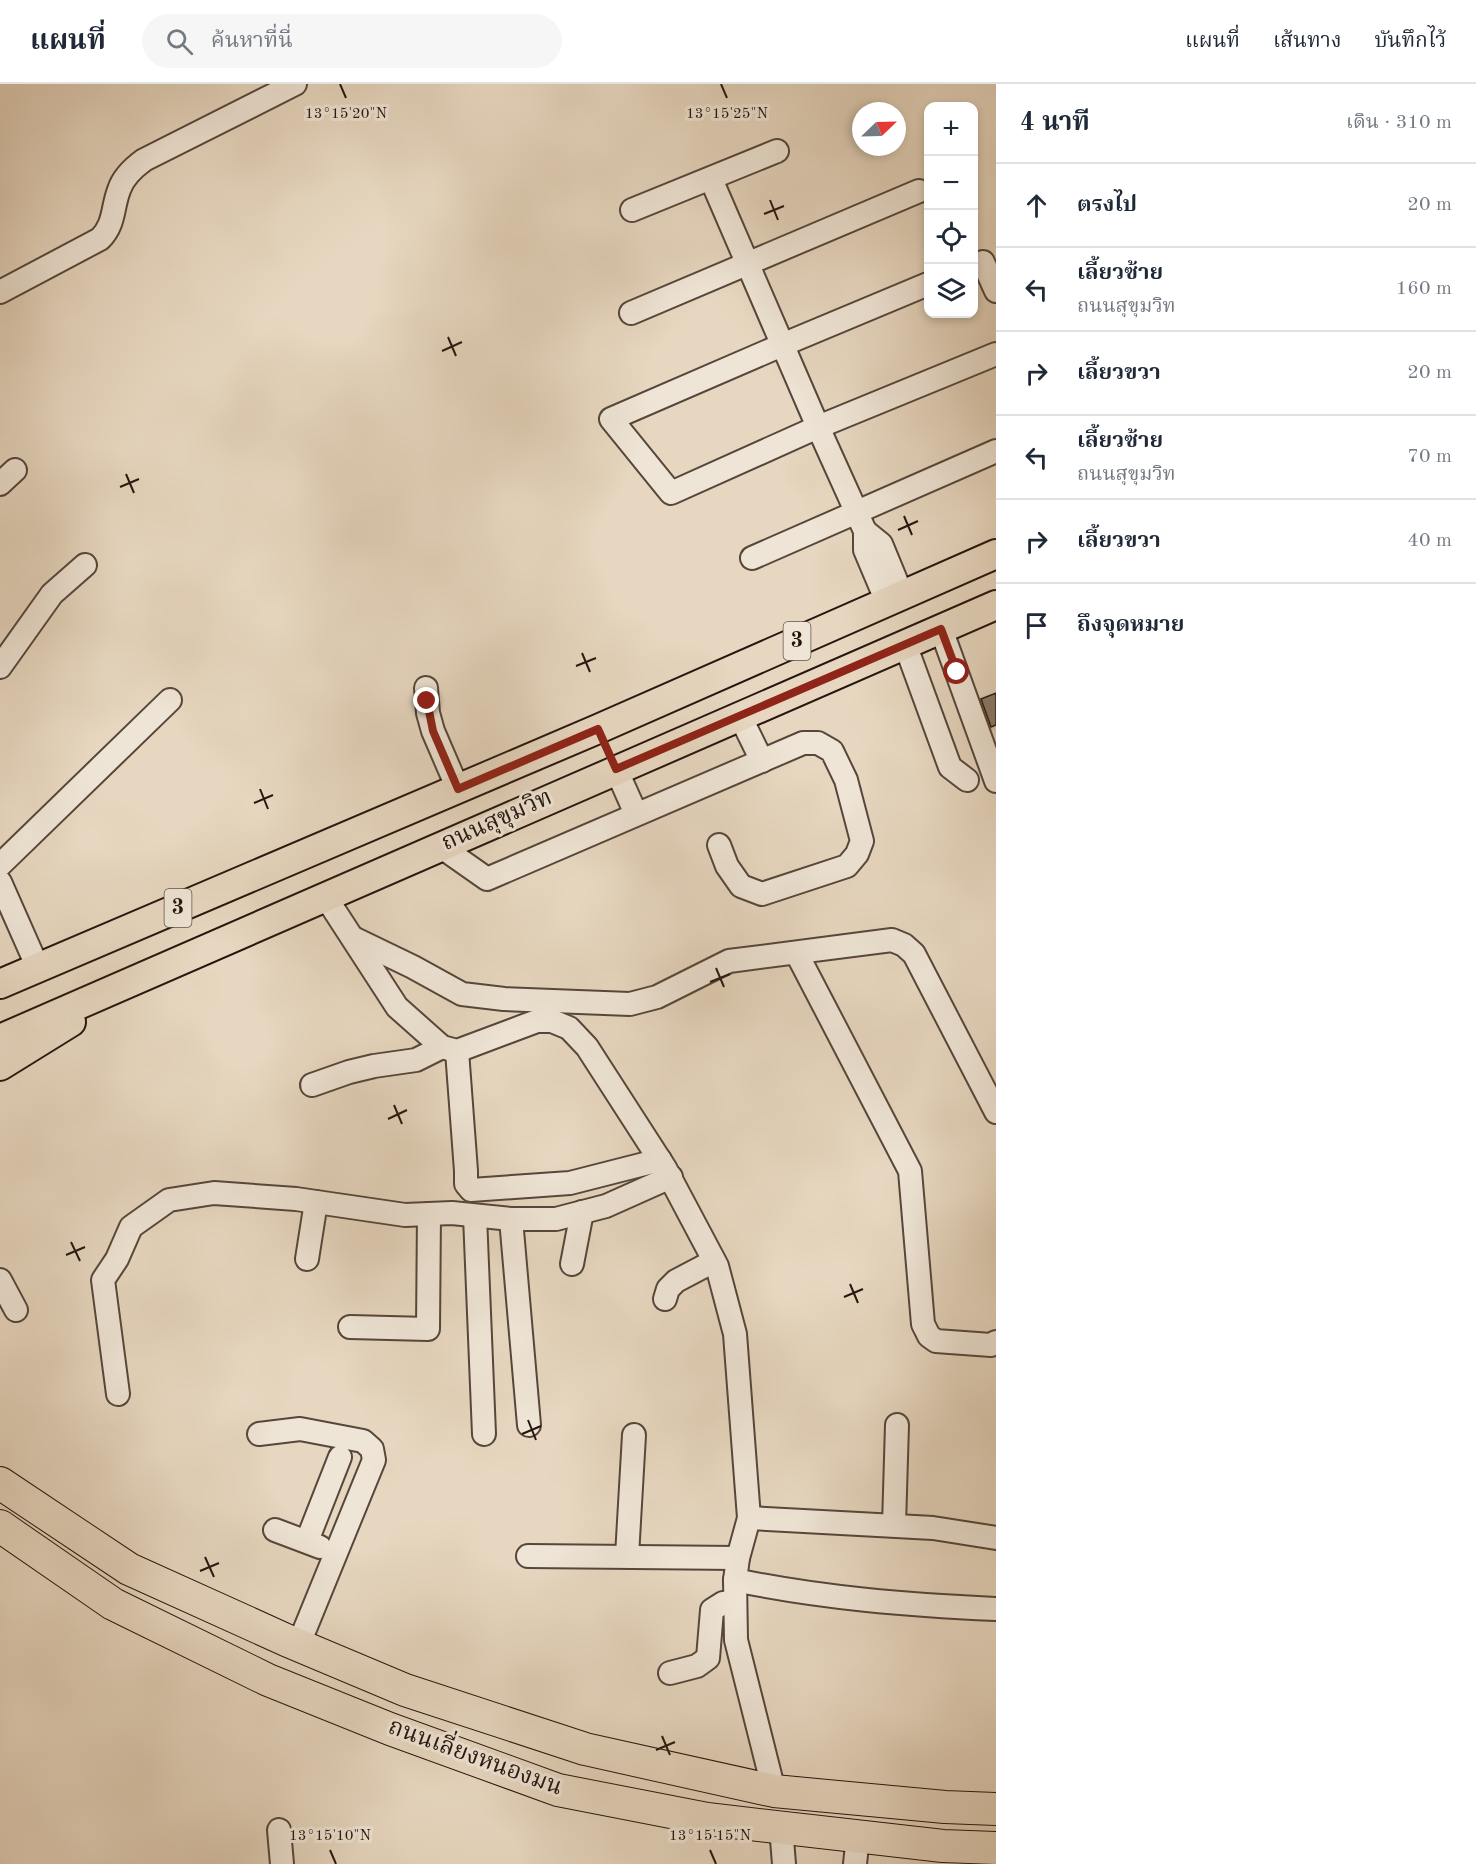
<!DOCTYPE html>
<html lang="th">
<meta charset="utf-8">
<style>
:root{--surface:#fff;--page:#f6f6f7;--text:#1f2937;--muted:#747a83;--line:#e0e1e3}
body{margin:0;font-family:"Old Standard TT","Noto Serif Thai",serif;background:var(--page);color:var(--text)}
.controls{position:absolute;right:18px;top:18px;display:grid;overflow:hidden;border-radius:12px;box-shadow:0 3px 9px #0003}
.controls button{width:54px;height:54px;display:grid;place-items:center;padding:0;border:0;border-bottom:2px solid var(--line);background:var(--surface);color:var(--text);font:30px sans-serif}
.compass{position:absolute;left:852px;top:18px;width:54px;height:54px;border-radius:50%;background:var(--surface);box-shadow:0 3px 9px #0003;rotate:67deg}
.stop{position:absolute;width:18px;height:18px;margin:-14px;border:4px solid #8f2418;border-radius:50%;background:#fff}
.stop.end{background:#8f2418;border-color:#fff;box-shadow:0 2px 6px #0008}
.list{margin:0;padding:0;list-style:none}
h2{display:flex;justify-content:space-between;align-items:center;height:78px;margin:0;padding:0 24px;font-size:26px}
h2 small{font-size:20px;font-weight:400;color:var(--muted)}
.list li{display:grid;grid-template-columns:39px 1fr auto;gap:18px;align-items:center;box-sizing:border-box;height:84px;padding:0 24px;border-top:2px solid var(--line)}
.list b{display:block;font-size:22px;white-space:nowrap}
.list p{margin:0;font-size:20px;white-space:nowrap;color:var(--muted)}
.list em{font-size:20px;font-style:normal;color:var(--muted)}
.icon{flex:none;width:33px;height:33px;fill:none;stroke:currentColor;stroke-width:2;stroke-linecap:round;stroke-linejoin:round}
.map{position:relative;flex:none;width:996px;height:1780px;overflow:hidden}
header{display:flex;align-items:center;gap:36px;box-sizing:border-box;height:84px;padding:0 30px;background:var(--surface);border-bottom:2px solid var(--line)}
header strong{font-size:28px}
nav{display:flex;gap:33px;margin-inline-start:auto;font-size:21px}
.search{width:420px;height:54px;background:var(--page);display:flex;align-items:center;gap:15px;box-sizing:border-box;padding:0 21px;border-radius:33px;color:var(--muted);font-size:22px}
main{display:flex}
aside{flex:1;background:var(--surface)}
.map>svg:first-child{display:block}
.building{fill:#8a7a6b;stroke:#26150f;stroke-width:1.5;filter:url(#shadow)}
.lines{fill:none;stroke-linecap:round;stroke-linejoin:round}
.minor-casing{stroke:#56463b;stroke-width:26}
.major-casing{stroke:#26150f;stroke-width:32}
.highway-casing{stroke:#26150f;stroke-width:34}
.minor{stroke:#efe5d6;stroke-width:22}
.major{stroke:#e7d7c0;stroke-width:28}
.highway{stroke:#e7d7c0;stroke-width:32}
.route{stroke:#8f2418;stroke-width:8}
.ticks{fill:none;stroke:#26150f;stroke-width:2}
.labels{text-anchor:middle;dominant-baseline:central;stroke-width:6;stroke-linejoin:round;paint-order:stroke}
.shield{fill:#efe5d6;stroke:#62534b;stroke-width:1.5}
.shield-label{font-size:22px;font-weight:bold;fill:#26150f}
.street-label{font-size:24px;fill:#26150f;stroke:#efe5d6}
.ticks-label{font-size:15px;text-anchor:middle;fill:#26150f;stroke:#efe5d6;stroke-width:6;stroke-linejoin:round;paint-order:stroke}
</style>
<header>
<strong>แผนที่</strong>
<div class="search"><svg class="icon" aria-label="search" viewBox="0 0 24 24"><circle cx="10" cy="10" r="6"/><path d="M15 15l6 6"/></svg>ค้นหาที่นี่</div>
<nav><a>แผนที่</a><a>เส้นทาง</a><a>บันทึกไว้</a></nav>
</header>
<main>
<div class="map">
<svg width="996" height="1780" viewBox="0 0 996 1780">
<defs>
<filter id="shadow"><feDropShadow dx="-5.5" dy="5.5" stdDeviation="3" flood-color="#0004"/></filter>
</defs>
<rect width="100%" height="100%" fill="#e7d7c0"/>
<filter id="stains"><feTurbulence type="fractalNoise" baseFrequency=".00333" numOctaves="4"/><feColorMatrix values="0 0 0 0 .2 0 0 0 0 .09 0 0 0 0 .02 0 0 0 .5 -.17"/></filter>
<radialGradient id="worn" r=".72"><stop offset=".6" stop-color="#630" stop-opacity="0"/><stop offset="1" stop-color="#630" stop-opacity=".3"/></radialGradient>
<polygon class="building" points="996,609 996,641 991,643 981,615"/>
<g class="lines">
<g class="minor-casing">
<g id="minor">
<polyline points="711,95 818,343 865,447 865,466 887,518"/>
<polyline points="632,126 777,67"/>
<polyline points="974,182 983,178 996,207"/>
<polyline points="928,200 782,261 611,335 671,409 818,343 996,270"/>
<path d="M0 208 100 155C115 140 112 124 119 106 123 93 133 84 144 76L295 0"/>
<polyline points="631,229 919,107"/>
<polyline points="0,400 15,386"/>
<polyline points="865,447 881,460 902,511"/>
<polyline points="752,474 996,367"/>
<polyline points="941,545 996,697"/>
<polyline points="905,560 950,683 967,696"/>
<polyline points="0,583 52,510 85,481"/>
<polyline points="426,604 428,629 433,647 458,705"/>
<polyline points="740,632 762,677"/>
<polyline points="616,685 636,730"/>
<polyline points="440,762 487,795 803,659 818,659 832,667 846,696 862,757 857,770 847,782 762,810 741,802 727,782 719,761"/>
<polyline points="0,781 170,616"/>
<polyline points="0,798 38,884"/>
<polyline points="325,812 397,923 442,963 457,967 537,937 552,937 569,944 587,963 665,1084 717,1182 735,1250 749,1434 738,1474 735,1496 736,1556 774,1707"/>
<polyline points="353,854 413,883 462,910 504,915 630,920 657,913 729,877 892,856 904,861 914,870 996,1028"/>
<polyline points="797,870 910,1087 923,1240 929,1252 936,1257 991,1261 996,1258"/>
<polyline points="457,967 466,1087 466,1100 471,1106 570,1099 660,1076"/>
<polyline points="312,1001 349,988 374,982 416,976 442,963"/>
<polyline points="475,1132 484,1350"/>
<polyline points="511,1135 529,1341"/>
<polyline points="307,1175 316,1118"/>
<polyline points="572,1180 582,1128"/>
<polyline points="0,1196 16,1226"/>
<polyline points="665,1215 668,1205 676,1197 714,1177"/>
<polyline points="350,1243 428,1245 429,1130"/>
<polyline points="118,1310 103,1196 117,1175 131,1143 169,1116 214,1109 296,1115 405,1131 452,1129 511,1135 556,1135 606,1122 671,1093"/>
<polyline points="259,1350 300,1345 363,1357 372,1365 374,1376 298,1562"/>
<polyline points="749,1434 933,1444 996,1454"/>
<polyline points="894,1441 897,1341"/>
<polyline points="275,1446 320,1463"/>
<polyline points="307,1457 340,1373"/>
<polyline points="528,1472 738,1474"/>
<polyline points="627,1472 634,1351"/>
<path d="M735 1496C821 1514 908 1521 996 1525"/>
<polyline points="670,1589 697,1582 708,1574 712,1526 723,1519 735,1518"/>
<polyline points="781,1743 784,1780"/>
<polyline points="279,1746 282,1780"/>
<polyline points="855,1780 858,1752"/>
</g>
</g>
<g class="major-casing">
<g id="major">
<polyline points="0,900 598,645 996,470"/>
<polyline points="0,955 996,521"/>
<polyline points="0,982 71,938"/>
</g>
</g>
<g class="highway-casing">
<g id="highway">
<polyline points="0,1399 129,1485 286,1556 405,1606 585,1665 774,1707 945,1723 996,1725"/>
<polyline points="0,1442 113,1520 268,1596 390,1645 558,1706 707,1735 943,1762 996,1764"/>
</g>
</g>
<use href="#minor" class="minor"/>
<use href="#major" class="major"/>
<use href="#highway" class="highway"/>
</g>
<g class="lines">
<polyline class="route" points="427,617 433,647 458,705 598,645 616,685 941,545 957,588"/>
</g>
<path class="ticks" d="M340 0 346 14M721 0 727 14M770 116 778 136M764 130 784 122M448 253 456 272M442 267 462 258M126 390 134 409M120 403 139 395M904 432 912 451M898 446 918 437M582 569 590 588M576 582 596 574M260 705 268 725M254 719 273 711M716 884 724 903M710 898 730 890M394 1021 402 1040M388 1035 407 1026M71 1158 80 1177M66 1171 85 1163M850 1200 858 1219M844 1213 863 1205M528 1336 536 1356M522 1350 541 1342M205 1473 214 1493M200 1487 219 1479M662 1652 670 1671M656 1666 675 1658M330 1766 336 1780M710 1766 716 1780"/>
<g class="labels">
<g class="shield">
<rect x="783.5" y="538" width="27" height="38" rx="4.5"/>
<rect x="164.5" y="805" width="27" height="38" rx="4.5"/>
</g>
<g class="shield-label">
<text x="797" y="557">3</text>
<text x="178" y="824">3</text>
</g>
<g class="street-label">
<text transform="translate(497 737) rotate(-24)">ถนนสุขุมวิท</text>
<text transform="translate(475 1674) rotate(20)">ถนนเลี่ยงหนองมน</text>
</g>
</g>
<g class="ticks-label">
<text x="346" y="34">13°15'20"N</text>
<text x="727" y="34">13°15'25"N</text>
<text x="330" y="1756">13°15'10"N</text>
<text x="710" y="1756">13°15'15"N</text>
</g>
<rect width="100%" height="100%" filter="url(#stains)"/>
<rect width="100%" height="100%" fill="url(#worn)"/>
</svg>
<div class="controls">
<button>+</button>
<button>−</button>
<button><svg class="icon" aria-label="locate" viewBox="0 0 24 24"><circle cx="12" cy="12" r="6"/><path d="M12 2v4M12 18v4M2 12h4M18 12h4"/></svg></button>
<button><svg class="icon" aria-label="layers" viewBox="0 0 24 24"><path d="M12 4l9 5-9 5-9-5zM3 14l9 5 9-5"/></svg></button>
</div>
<svg class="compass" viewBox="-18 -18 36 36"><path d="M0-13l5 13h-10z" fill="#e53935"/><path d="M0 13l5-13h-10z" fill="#747a83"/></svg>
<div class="stop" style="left:957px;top:588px"></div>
<div class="stop end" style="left:427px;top:617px"></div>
</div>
<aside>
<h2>4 นาที<small>เดิน · 310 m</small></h2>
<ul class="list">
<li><svg class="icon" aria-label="ahead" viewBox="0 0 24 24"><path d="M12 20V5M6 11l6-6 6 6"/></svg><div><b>ตรงไป</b></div><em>20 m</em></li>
<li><svg class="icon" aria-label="left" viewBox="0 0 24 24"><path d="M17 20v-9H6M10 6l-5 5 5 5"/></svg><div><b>เลี้ยวซ้าย</b><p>ถนนสุขุมวิท</p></div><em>160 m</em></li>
<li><svg class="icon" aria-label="right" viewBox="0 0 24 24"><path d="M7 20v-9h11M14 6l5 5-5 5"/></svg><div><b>เลี้ยวขวา</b></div><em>20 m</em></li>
<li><svg class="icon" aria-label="left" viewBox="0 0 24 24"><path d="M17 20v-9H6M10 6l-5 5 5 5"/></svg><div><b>เลี้ยวซ้าย</b><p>ถนนสุขุมวิท</p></div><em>70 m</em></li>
<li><svg class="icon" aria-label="right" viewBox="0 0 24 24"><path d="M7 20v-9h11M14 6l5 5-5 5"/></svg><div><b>เลี้ยวขวา</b></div><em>40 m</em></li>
<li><svg class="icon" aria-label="arrive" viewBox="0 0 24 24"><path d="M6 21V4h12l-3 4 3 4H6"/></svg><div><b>ถึงจุดหมาย</b></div></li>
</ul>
</aside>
</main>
